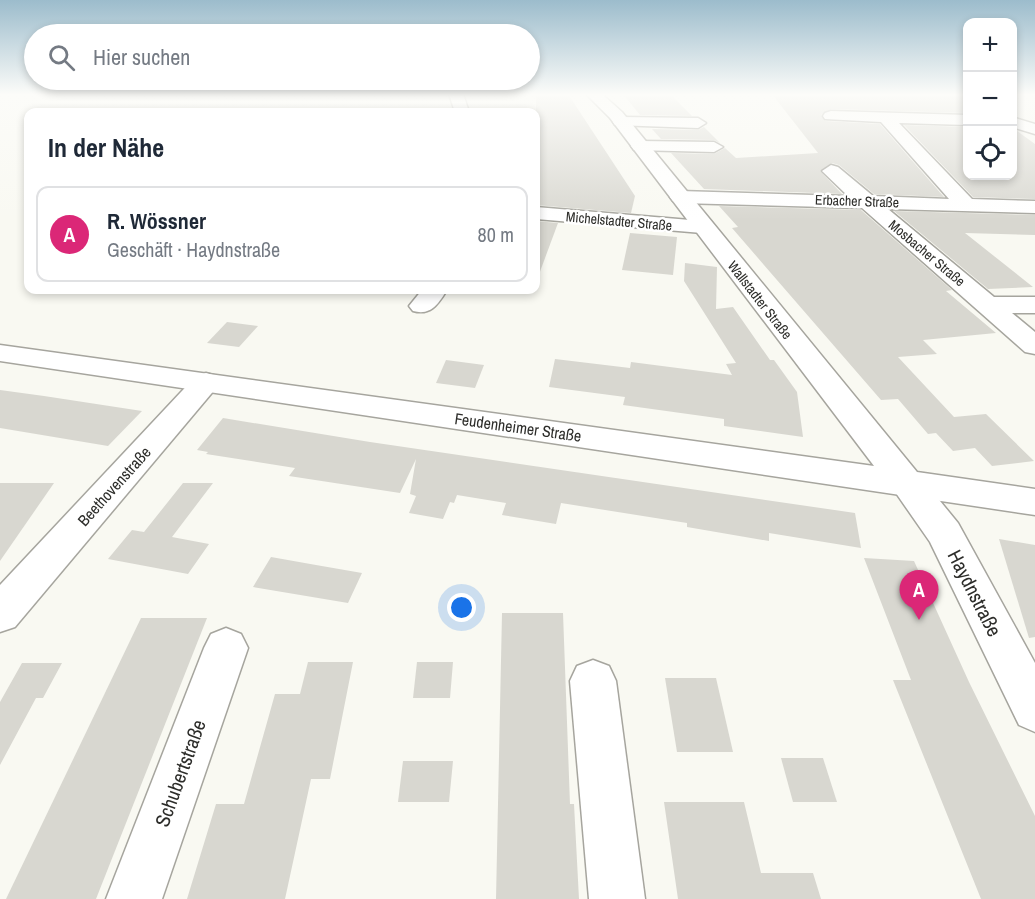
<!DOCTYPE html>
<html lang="de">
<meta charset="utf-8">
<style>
:root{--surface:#fff;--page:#f6f6f7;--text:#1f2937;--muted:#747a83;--line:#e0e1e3;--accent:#db2777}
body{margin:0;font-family:"Archivo Narrow",sans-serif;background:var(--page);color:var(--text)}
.controls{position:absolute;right:18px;top:18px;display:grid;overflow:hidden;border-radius:12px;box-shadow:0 3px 9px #0003}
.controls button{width:54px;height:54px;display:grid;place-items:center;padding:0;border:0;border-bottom:2px solid var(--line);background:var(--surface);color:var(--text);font:30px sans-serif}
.you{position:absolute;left:462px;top:608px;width:21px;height:21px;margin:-15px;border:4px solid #fff;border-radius:50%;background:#1a73e8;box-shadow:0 0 0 9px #1a73e833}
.badge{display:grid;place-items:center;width:39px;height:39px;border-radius:50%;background:var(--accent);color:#fff;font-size:20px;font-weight:700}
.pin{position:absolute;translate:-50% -50px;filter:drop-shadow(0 2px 3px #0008)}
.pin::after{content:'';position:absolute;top:32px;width:21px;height:18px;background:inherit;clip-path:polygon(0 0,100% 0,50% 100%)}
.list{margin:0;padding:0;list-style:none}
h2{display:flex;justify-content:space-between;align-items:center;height:78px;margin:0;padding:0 24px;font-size:26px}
h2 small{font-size:20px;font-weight:400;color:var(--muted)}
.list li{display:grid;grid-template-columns:39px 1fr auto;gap:18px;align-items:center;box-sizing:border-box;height:96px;margin:0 12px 12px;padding:0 12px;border:2px solid var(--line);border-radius:12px}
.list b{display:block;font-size:22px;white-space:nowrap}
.list p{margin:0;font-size:20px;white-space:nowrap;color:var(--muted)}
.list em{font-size:20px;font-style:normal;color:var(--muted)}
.icon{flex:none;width:33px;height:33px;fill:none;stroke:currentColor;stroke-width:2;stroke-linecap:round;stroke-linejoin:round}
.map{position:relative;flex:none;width:1035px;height:899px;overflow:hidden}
.search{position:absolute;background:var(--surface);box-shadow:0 3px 9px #0003;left:24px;top:24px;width:516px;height:66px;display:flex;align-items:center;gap:15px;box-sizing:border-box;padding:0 21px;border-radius:33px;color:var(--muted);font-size:22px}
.panel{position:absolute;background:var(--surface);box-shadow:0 3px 9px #0003;left:24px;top:108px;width:516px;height:186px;border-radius:12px}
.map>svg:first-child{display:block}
.building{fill:#d8d7d0}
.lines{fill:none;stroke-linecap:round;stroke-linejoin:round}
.minor-casing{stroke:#a6a59e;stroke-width:3}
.major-casing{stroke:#a6a59e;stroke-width:3}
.minor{fill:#fff;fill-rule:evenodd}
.major{fill:#fff;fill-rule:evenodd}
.labels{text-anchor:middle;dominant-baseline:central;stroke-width:5;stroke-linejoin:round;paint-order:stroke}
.far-street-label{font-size:14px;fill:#2d2d2a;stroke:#fff}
.street-label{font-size:16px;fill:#2d2d2a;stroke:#fff}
.near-street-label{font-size:20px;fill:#2d2d2a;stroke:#fff}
</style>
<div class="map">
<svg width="1035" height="899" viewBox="0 0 1035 899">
<rect width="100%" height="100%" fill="#f9f9f2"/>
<g class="building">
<polygon points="536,94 568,94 635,196 631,213 536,205"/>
<polygon points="623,94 670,94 692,116 640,115"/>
<polygon points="772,94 968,94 968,113 831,109 821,115 825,121 880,124 944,197 874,194 839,165 832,163 820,171 842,194 704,189 671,153 714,154 725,148 736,158 818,153"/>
<polygon points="904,125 968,127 968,176 1012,176 1012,130 1017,131 1035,144 1035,199 973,197"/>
<polygon points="704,127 720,143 714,140 661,139 652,129 698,130"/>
<polygon points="719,206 861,210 952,290 946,291 996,333 923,340 937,354 898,357 954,417 986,414 1034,461 992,466 975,448 953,451 936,433 928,434 898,399 881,400 732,228 738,227"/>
<polygon points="894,211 1035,215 1035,235 965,233 1033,287 988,289"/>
<polygon points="536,221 558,223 538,277 536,276"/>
<polygon points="630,233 677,237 673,275 622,270"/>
<polygon points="685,263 717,267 716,309 733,307 770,360 774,360 797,392 803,437 724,426 724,419 623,405 625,397 549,387 555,359 630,368 631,362 732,375 726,364 736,363 684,281"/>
<polygon points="227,322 258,326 239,347 207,343"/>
<polygon points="446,360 484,365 475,388 436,383"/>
<polygon points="0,390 44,396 142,411 108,446 0,428"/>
<polygon points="223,418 370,442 855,513 861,548 769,533 769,541 687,527 687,523 561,503 556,524 502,515 506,503 457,495 454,503 450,502 443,519 409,513 416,496 410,494 416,459 400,493 289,476 295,468 206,454 208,452 197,450"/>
<polygon points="0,483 54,483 0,561"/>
<polygon points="183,483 213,483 172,537 209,544 188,574 108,559 132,530 144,532"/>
<polygon points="999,539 1035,545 1035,637 1029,638"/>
<polygon points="271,557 316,565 362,573 348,603 253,587"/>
<polygon points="864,558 914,561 969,682 1035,816 1035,899 981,899 893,680 911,680"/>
<polygon points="502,613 563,613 570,804 574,804 579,899 496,899"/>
<polygon points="141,618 207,618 96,899 6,899"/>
<polygon points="308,662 353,662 330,779 311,779 285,899 187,899 216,804 244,804 275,694 300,694"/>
<polygon points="417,662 453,662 450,698 413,698"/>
<polygon points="22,663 62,663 43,698 36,698 0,765 0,702"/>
<polygon points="665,678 716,678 733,752 677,752"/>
<polygon points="781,758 823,758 837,802 793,802"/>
<polygon points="403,761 453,761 449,802 398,802"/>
<polygon points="664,802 744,802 761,873 813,873 821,899 678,899"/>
</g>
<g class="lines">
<g class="minor-casing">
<g id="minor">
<polygon points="449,94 463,94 469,112 455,112"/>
<polygon points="831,111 968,115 968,125 899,123 972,199 1035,201 1035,213 888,209 994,297 1035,297 1035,313 1012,313 1035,332 1035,354 1025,352 862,208 680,203 673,201 670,197 673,193 680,191 848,196 822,171 831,165 838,167 873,196 949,199 881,122 825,119 823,116 825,113"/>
<polygon points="621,117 698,118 706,123 698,128 615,125 613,122 615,119"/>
<polygon points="1012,117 1035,124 1035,134 1012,127"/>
<polygon points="640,141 714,142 723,147 714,152 634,150 631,146"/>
<polygon points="536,207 702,221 710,222 713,227 710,232 702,233 536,219"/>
<path d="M422 290H447C438 304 431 316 413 311L409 306Z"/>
<polygon points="206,373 216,376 221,382 216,388 15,627 0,632 0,585 196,376"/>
<polygon points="906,470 918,474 958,523 1035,663 1035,732 1019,725 930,542 889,483 894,474"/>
<polygon points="226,628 241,634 248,648 162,899 106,899 204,648 211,634"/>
<polygon points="593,660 609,666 616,681 645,899 589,899 570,681 577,666"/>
</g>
</g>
<g class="major-casing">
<polygon id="major" points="586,94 602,94 622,112 917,472 1035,489 1035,515 0,361 0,345 874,466 610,118"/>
</g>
<use href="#minor" class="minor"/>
<use href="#major" class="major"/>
</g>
<linearGradient id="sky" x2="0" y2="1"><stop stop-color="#9cbccc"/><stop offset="0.43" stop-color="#fcfcf9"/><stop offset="1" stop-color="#fcfcf9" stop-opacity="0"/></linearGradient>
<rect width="1035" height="220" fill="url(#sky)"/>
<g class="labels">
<g class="far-street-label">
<text transform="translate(857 201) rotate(2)">Erbacher Straße</text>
<text transform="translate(619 221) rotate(5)">Michelstadter Straße</text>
<text transform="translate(927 253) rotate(40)">Mosbacher Straße</text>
<text transform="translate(760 300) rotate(52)">Wallstadter Straße</text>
</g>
<g class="street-label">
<text transform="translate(518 427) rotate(8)">Feudenheimer Straße</text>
<text transform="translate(114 486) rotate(-48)">Beethovenstraße</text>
</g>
<g class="near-street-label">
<text transform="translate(975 593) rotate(63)">Haydnstraße</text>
<text transform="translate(180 773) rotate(-70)">Schubertstraße</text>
</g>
</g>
</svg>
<div class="controls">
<button>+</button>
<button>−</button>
<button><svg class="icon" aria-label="locate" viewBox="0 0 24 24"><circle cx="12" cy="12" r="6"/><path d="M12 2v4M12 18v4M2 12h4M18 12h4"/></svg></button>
</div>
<div class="you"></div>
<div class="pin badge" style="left:919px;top:620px">A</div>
<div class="search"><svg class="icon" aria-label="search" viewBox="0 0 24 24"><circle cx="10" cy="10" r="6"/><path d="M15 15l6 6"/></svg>Hier suchen</div>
<section class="panel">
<h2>In der Nähe<small></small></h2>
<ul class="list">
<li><span class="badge">A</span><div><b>R. Wössner</b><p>Geschäft · Haydnstraße</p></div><em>80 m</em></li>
</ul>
</section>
</div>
